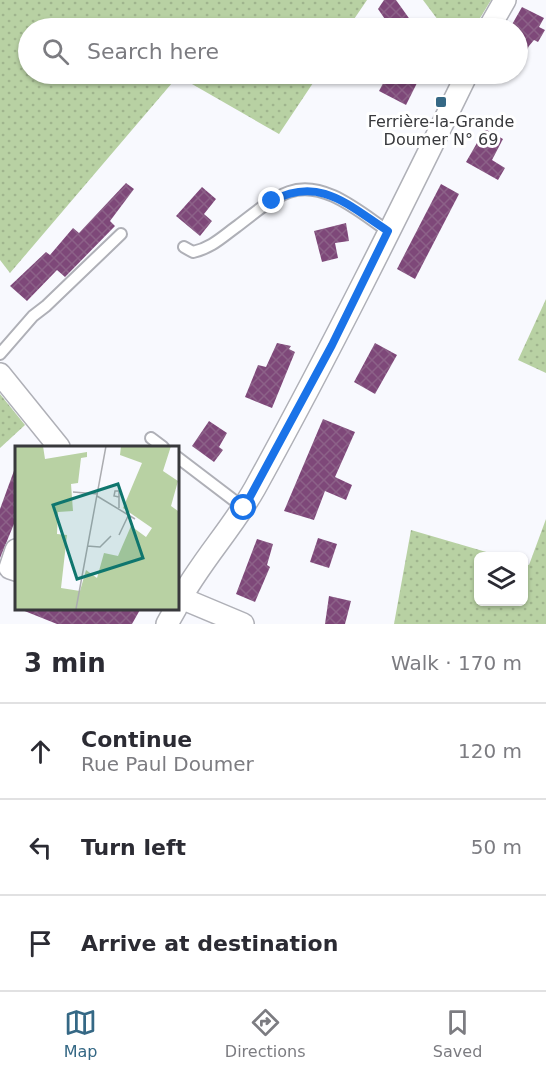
<!DOCTYPE html>
<meta charset="utf-8">
<style>
:root{--surface:#fff;--page:#f7f7f7;--text:#2b2b33;--muted:#7c7c81;--line:#e1e1e2;--accent:#356885}
body{margin:0;font-family:"DejaVu Sans",sans-serif;background:var(--page);color:var(--text)}
.controls{position:absolute;right:18px;bottom:18px;display:grid;overflow:hidden;border-radius:9px;box-shadow:0 2px 4px #0004}
.controls button{width:54px;height:54px;display:grid;place-items:center;padding:0;border:0;border-bottom:2px solid var(--line);background:var(--surface);color:var(--text);font:30px sans-serif}
.stop{position:absolute;width:18px;height:18px;margin:-14px;border:4px solid #1a73e8;border-radius:50%;background:#fff}
.stop.end{background:#1a73e8;border-color:#fff;box-shadow:0 2px 6px #0008}
.list{margin:0;padding:0;list-style:none}
h2{display:flex;justify-content:space-between;align-items:center;height:78px;margin:0;padding:0 24px;font-size:26px}
h2 small{font-size:20px;font-weight:400;color:var(--muted)}
.list li{display:grid;grid-template-columns:39px 1fr auto;gap:18px;align-items:center;box-sizing:border-box;height:96px;padding:0 24px;border-top:2px solid var(--line)}
.list b{display:block;font-size:22px;white-space:nowrap}
.list p{margin:0;font-size:20px;white-space:nowrap;color:var(--muted)}
.list em{font-size:20px;font-style:normal;color:var(--muted)}
.icon{flex:none;width:33px;height:33px;fill:none;stroke:currentColor;stroke-width:2;stroke-linecap:round;stroke-linejoin:round}
.map{position:relative;flex:none;width:546px;height:624px;overflow:hidden}
.search{position:absolute;background:var(--surface);box-shadow:0 2px 4px #0004;left:18px;right:18px;top:18px;height:66px;display:flex;align-items:center;gap:15px;box-sizing:border-box;padding:0 21px;border-radius:33px;color:var(--muted);font-size:22px}
.sheet{height:366px;background:var(--surface)}
nav{display:flex;justify-content:space-around;align-items:center;box-sizing:border-box;height:84px;border-top:2px solid var(--line);background:var(--surface);font-size:16px;color:var(--muted)}
nav a{display:grid;justify-items:center;gap:3px}
nav .on{color:var(--accent)}
.map>svg:first-child{display:block}
.grass{fill:url(#grass-dots)}
.building{fill:url(#building-cross-hatch)}
.lines{fill:none;stroke-linecap:round;stroke-linejoin:round}
.lane-casing{stroke:#afb0b7;stroke-width:14}
.street-casing{stroke:#afb0b7;stroke-width:24}
.lane{stroke:#fff;stroke-width:10}
.street{stroke:#fff;stroke-width:21}
.route{stroke:#1a73e8;stroke-width:8}
.poi-dot{fill:#356885;stroke:#fff;stroke-width:2}
.labels{text-anchor:middle;dominant-baseline:central;stroke-width:6;stroke-linejoin:round;paint-order:stroke}
.poi-label{font-size:16px;fill:#38393c;stroke:#fff}
.inset-road{fill:none;stroke:#abacb0;stroke-width:1.5}
.view{fill:#0f766e;fill-opacity:0.15;stroke:#0f766e;stroke-width:3}
.inset-edge{fill:none;stroke:#38393c;stroke-width:3}
</style>
<div class="map">
<svg width="546" height="624" viewBox="0 0 546 624">
<defs>
<pattern id="grass-dots" width="8" height="8" patternUnits="userSpaceOnUse" patternTransform="scale(1.5)"><rect width="8" height="8" fill="#b8d1a3"/><path d="M2 2h.1M6 6h.1" fill="none" stroke="#9fb48d" stroke-width="1.8" stroke-linecap="round"/></pattern>
<pattern id="building-cross-hatch" width="8" height="8" patternUnits="userSpaceOnUse" patternTransform="scale(1.5)"><rect width="8" height="8" fill="#7e4879"/><path d="M0 0l8 8M0 8l8-8" fill="none" stroke="#8c6188"/></pattern>
</defs>
<rect width="100%" height="100%" fill="#f8f9fe"/>
<g class="grass">
<polygon points="0,0 367,0 348,28 28,28 28,74 319,74 279,134 178,76 10,273 0,260"/>
<polygon points="423,0 491,0 474,28 444,28"/>
<polygon points="546,299 546,373 518,360"/>
<polygon points="0,394 25,425 0,448"/>
<polygon points="546,519 546,624 394,624 411,530 500,556 478,556 478,602 524,602 524,563 529,565"/>
</g>
<g class="building">
<polygon points="384,0 396,0 416,28 391,28 378,9"/>
<polygon points="522,7 544,18 539,27 545,30 538,42 534,40 529,46 518,67 518,28 510,28"/>
<polygon points="388,74 410,74 419,79 406,105 379,91"/>
<polygon points="485,129 503,139 492,160 505,168 498,180 466,162"/>
<polygon points="126,183 134,189 110,221 115,226 65,277 57,270 27,301 10,286 46,252 50,255 73,228 79,233"/>
<polygon points="441,184 459,194 415,279 397,269"/>
<polygon points="202,187 216,199 204,214 212,221 200,236 176,216"/>
<polygon points="346,223 349,241 335,243 338,258 322,262 314,231"/>
<polygon points="277,343 291,346 289,349 295,352 272,408 245,397 258,365 266,367"/>
<polygon points="375,343 397,355 375,394 354,382"/>
<polygon points="323,419 355,432 335,477 352,485 346,500 325,491 314,520 284,511"/>
<polygon points="209,421 227,433 219,447 223,450 214,462 192,446"/>
<polygon points="15,468 16,519 0,558 0,509"/>
<polygon points="318,538 337,544 329,568 310,562"/>
<polygon points="257,539 273,544 267,565 270,567 255,602 236,594"/>
<polygon points="329,596 351,601 345,624 325,624"/>
<polygon points="17,608 141,608 132,624 57,624"/>
</g>
<g class="lines">
<g class="lane-casing">
<g id="lane">
<path d="M184 247 193 252C211 248 221 238 236 227 252 215 270 199 289 192 324 179 362 214 388 231"/>
<polyline points="0,354 33,316 46,306 121,234"/>
<polyline points="151,438 163,447"/>
<polyline points="177,457 244,508"/>
</g>
</g>
<g class="street-casing">
<g id="street">
<polyline points="489,28 505,0"/>
<polyline points="0,374 59,447"/>
<polyline points="16,550 10,568 16,570"/>
<polyline points="181,598 243,624"/>
<path d="M177 605C199 563 232 529 255 488 330 352 399 213 467 74"/>
<polyline points="167,624 176,608"/>
</g>
</g>
<use href="#lane" class="lane"/>
<use href="#street" class="street"/>
</g>
<g class="lines">
<path class="route" d="M244 508 332 345 388 231C349 206 320 175 272 201"/>
</g>
<rect class="poi-dot" x="435" y="96" width="12" height="12" rx="3"/>
<g class="labels">
<g class="poi-label">
<text x="441" y="121">Ferrière-la-Grande<tspan x="441" dy="18">Doumer N° 69</tspan></text>
</g>
</g>
<g transform="translate(15 446)">
<rect width="164" height="164" fill="#f8f9fe"/>
<path d="M0 0H28L30 13 72 6V11L66 12 63 37 56 38 58 65 43 66 42 88 52 89 46 142 65 145 71 124 82 132 89 107 103 110 116 80 131 91 137 82 108 62 127 17 105 9 106 0H156L148 25 163 35 156 60 163 65V163H0Z" fill="#b8d1a3"/>
<path class="inset-road" d="M58 46 83 48M82 50 120 73M104 62V45H100L99 50 104 51M104 89 114 68M72 100 85 101 96 90M61 163 91 0"/>
<path class="view" d="M103 38 128 112 62 133 38 59Z"/>
<rect width="164" height="164" class="inset-edge"/>
</g>
</svg>
<div class="controls">
<button><svg class="icon" aria-label="layers" viewBox="0 0 24 24"><path d="M12 4l9 5-9 5-9-5zM3 14l9 5 9-5"/></svg></button>
</div>
<div class="stop" style="left:244px;top:508px"></div>
<div class="stop end" style="left:272px;top:201px"></div>
<div class="search"><svg class="icon" aria-label="search" viewBox="0 0 24 24"><circle cx="10" cy="10" r="6"/><path d="M15 15l6 6"/></svg>Search here</div>
</div>
<section class="sheet">
<h2>3 min<small>Walk · 170 m</small></h2>
<ul class="list">
<li><svg class="icon" aria-label="ahead" viewBox="0 0 24 24"><path d="M12 20V5M6 11l6-6 6 6"/></svg><div><b>Continue</b><p>Rue Paul Doumer</p></div><em>120 m</em></li>
<li><svg class="icon" aria-label="left" viewBox="0 0 24 24"><path d="M17 20v-9H6M10 6l-5 5 5 5"/></svg><div><b>Turn left</b></div><em>50 m</em></li>
<li><svg class="icon" aria-label="arrive" viewBox="0 0 24 24"><path d="M6 21V4h12l-3 4 3 4H6"/></svg><div><b>Arrive at destination</b></div></li>
</ul>
</section>
<nav>
<a class="on"><svg class="icon" aria-label="map" viewBox="0 0 24 24"><path d="M3 6l6-2 6 2 6-2v14l-6 2-6-2-6 2zM9 4v14M15 6v14"/></svg>Map</a>
<a><svg class="icon" aria-label="directions" viewBox="0 0 24 24"><path d="M12 3l9 9-9 9-9-9zM9 14v-3h6M13 9l2 2-2 2"/></svg>Directions</a>
<a><svg class="icon" aria-label="saved" viewBox="0 0 24 24"><path d="M7 4h10v16l-5-4-5 4z"/></svg>Saved</a>
</nav>
